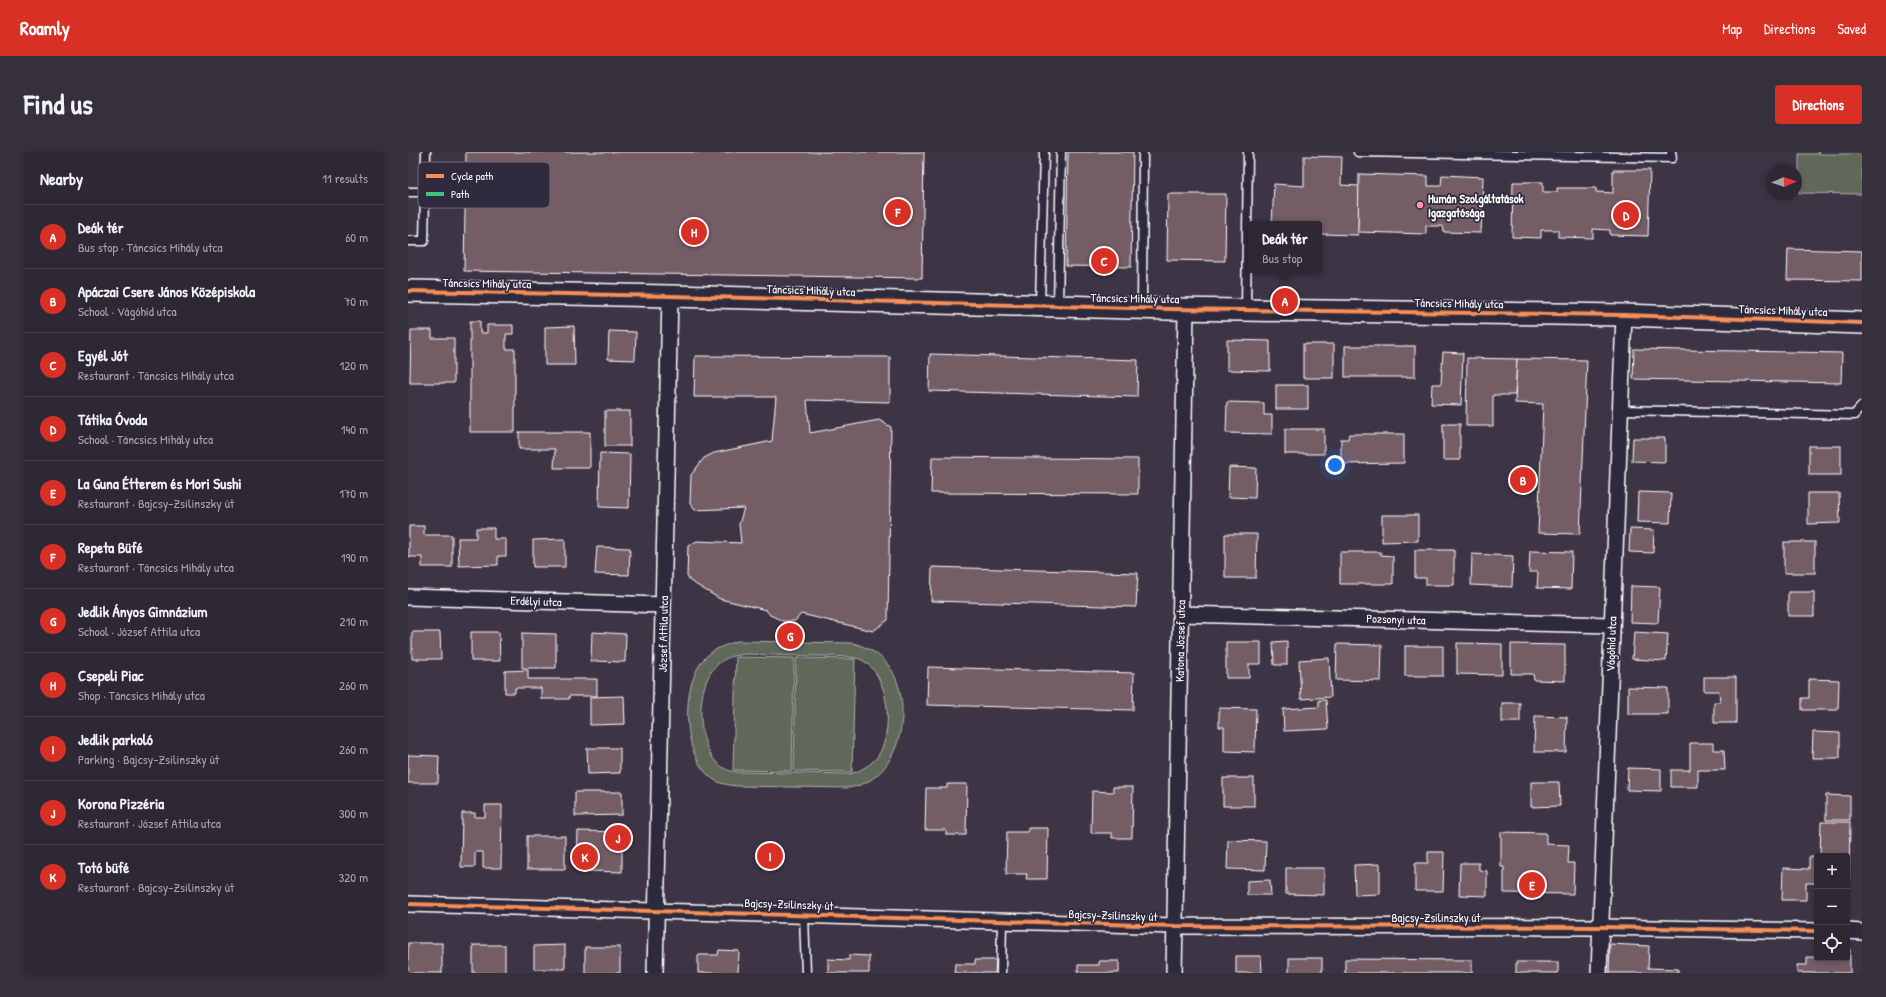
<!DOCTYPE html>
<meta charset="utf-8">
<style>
:root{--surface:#2e2734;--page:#362f3c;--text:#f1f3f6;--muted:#a7a5ac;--line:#49444f;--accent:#d93025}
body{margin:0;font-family:"Patrick Hand",sans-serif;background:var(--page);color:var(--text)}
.controls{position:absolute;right:12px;bottom:12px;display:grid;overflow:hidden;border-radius:4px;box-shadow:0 2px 6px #0003}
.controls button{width:36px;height:36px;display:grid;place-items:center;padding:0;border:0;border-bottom:1px solid var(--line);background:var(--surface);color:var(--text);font:20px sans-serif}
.compass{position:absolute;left:1358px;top:12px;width:36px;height:36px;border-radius:50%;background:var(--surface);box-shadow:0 2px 6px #0003;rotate:88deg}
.you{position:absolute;left:927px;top:313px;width:14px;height:14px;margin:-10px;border:3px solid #fff;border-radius:50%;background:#1a73e8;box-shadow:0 0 0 6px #1a73e833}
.badge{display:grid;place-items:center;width:26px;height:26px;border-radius:50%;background:var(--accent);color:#fff;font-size:13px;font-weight:700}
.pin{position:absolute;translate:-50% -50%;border:2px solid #fff;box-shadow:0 1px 4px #0006}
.popup{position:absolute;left:840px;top:69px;width:74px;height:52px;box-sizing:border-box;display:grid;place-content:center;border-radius:4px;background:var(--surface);filter:drop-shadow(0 1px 3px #0005);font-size:13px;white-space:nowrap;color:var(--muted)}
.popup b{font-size:15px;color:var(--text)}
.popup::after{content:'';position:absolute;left:50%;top:100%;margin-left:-8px;border:8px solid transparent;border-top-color:var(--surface)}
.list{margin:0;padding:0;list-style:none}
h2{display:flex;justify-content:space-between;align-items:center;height:52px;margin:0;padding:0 16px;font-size:17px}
h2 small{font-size:13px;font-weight:400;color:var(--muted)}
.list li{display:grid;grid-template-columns:26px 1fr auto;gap:12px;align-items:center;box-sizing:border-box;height:64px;padding:0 16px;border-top:1px solid var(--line)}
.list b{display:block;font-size:15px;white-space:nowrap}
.list p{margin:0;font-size:13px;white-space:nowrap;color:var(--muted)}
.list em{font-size:13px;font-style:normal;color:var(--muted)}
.icon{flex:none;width:22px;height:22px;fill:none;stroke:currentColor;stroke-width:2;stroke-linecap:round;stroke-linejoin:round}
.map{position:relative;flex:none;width:1454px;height:821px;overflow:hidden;border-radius:4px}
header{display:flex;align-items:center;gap:24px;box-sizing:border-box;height:56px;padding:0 20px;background:var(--accent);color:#fff}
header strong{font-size:19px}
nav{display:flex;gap:22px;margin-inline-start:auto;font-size:14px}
.intro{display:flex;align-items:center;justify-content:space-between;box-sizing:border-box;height:96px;padding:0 24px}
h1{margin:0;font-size:28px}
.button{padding:10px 18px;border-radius:4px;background:var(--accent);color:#fff;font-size:14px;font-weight:700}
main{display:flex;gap:24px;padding:0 24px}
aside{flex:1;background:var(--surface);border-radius:4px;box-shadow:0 2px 6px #0003}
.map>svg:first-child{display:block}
.green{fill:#61675a;stroke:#b0b3ac;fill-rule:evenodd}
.building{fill:#755d66;stroke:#fff}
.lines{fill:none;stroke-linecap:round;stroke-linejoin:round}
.lane-casing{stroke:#fff;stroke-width:11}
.street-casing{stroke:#fff;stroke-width:18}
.secondary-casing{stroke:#fff;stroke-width:24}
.lane{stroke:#2f2a3d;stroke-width:8}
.street{stroke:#2f2a3d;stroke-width:15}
.secondary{stroke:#2f2a3d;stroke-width:21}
.quiet{stroke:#40c37c;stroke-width:3;stroke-dasharray:6 3;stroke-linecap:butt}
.cycleway-casing{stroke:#2f2a3d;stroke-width:6}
.cycleway{stroke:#f78f57;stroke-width:4}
.poi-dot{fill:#ff9aa2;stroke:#2f2a3d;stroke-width:1.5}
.labels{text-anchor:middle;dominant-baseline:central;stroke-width:3.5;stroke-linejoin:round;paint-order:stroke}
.poi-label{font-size:12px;font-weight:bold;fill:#fff;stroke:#2f2a3d;text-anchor:start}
.street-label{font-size:12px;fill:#fff;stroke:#2f2a3d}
.key{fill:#2f2a3d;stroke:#6d6a77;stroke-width:1}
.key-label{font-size:11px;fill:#fff}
</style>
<header>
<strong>Roamly</strong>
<nav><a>Map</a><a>Directions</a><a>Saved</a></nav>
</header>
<div class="intro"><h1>Find us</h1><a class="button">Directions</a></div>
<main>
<aside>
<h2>Nearby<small>11 results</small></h2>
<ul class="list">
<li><span class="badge">A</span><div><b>Deák tér</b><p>Bus stop · Táncsics Mihály utca</p></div><em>60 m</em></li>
<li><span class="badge">B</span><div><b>Apáczai Csere János Középiskola</b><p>School · Vágóhíd utca</p></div><em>70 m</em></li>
<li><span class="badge">C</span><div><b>Egyél Jót</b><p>Restaurant · Táncsics Mihály utca</p></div><em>120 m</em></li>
<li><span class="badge">D</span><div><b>Tátika Óvoda</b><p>School · Táncsics Mihály utca</p></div><em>140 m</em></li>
<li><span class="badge">E</span><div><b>La Guna Étterem és Mori Sushi</b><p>Restaurant · Bajcsy-Zsilinszky út</p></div><em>170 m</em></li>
<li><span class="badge">F</span><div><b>Repeta Büfé</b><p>Restaurant · Táncsics Mihály utca</p></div><em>190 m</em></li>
<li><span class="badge">G</span><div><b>Jedlik Ányos Gimnázium</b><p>School · József Attila utca</p></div><em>210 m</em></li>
<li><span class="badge">H</span><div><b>Csepeli Piac</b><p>Shop · Táncsics Mihály utca</p></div><em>260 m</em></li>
<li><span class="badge">I</span><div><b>Jedlik parkoló</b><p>Parking · Bajcsy-Zsilinszky út</p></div><em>260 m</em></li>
<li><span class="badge">J</span><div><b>Korona Pizzéria</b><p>Restaurant · József Attila utca</p></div><em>300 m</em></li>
<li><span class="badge">K</span><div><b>Totó büfé</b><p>Restaurant · Bajcsy-Zsilinszky út</p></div><em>320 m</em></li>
</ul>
</aside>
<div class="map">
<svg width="1454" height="821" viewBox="0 0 1454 821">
<rect width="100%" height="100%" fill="#3d3445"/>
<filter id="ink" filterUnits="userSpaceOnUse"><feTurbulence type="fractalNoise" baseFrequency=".025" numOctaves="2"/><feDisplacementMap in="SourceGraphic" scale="8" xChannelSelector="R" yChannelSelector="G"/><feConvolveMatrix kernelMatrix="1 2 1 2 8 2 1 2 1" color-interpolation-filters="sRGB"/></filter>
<g filter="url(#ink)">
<g class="green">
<polygon points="1391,2 1454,2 1454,42 1391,41"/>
<path d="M330 489 445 491C459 495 472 502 481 514 508 552 493 632 438 636L328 634C321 633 315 632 310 630 273 612 272 536 295 508 304 497 317 493 330 489ZM339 502C364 503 389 504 415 504 427 505 443 503 454 508 482 523 486 580 470 604 463 613 452 619 442 622L328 620C287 616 284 537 308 514 316 505 327 503 339 502Z"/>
<polygon points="328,505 386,506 384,619 325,618"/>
<polygon points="388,506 447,507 444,620 386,619"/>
</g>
<g class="building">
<polygon points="58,0 516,0 514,126 56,119"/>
<polygon points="660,0 725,0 723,115 658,114"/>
<polygon points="896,4 934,5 933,33 951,34 950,83 911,82 911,72 864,72 866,32 896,34"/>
<polygon points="1205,18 1242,18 1240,84 1202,83 1202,78 1185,77 1185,86 1150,85 1150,78 1133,78 1133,86 1104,85 1105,30 1135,30 1135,40 1149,40 1149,36 1188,36 1188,40 1205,41"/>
<polygon points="951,22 1020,24 1020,34 1033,34 1034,23 1075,25 1073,81 1036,80 1035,74 1018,74 1018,82 950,80"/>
<polygon points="760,42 818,42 817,109 759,108"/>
<polygon points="1380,97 1454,99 1454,129 1379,128"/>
<polygon points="62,169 72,169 72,181 79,181 79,173 105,173 105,182 98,182 98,197 107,197 107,280 62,280"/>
<polygon points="166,174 167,213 137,213 137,175"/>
<polygon points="3,178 24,178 24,186 46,186 46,231 2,231"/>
<polygon points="201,179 228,180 227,208 200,207"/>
<polygon points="819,188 862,189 862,219 819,218"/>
<rect x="895" y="192" width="31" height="34"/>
<rect x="937" y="194" width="70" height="31"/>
<polygon points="1226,197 1434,201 1433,231 1225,227"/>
<polygon points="1035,200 1055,201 1053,253 1023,252 1024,232 1033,232"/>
<polygon points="522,202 730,208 729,245 521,239"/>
<polygon points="287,204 482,205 482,250 399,248 402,281 471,268 483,275 480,468 465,479 393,462 387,469 375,469 362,463 358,458 312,447 282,429 279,424 280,394 289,389 333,391 331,372 336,356 287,358 282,352 283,323 296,306 306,301 364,289 368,245 286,245"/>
<polygon points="1059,206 1109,207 1107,243 1085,243 1085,274 1058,274"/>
<polygon points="1109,207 1179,208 1172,382 1130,381 1135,252 1107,251"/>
<rect x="868" y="233" width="32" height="24"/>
<polygon points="819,250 856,251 856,263 864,263 864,282 818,281"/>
<rect x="197" y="259" width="25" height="35"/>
<rect x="1035" y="272" width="17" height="36"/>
<rect x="877" y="277" width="39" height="25"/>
<polygon points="111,280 182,280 182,316 146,316 147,297 111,297"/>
<polygon points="941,282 996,282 996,311 933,312 933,287 940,287"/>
<polygon points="1225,286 1257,286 1257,310 1224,309"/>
<rect x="1401" y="294" width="32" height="29"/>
<polygon points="192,301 222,302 221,356 191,355"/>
<polygon points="524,305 730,307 730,342 523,341"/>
<polygon points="821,315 848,316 847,346 820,345"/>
<polygon points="1230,340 1263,341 1262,371 1229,370"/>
<polygon points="1400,341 1431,341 1432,371 1400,372"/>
<polygon points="974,363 1010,363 1010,389 974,390"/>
<polygon points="1,374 16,374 16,383 44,383 44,415 14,415 14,405 1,405"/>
<polygon points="68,376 86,376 86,387 98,387 98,404 90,404 90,413 51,414 50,386 68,386"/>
<polygon points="1222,377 1246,378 1245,401 1221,400"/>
<polygon points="817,382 849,382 848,426 817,426"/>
<polygon points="157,387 157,415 125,415 125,388"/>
<rect x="1376" y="390" width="31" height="31"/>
<polygon points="189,395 222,396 221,423 187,422"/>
<polygon points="1007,398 1046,398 1046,433 1018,433 1018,426 1007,426"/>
<polygon points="1122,399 1164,400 1163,437 1129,436 1130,420 1121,420"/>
<polygon points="932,400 973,400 973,403 985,404 985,432 932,432"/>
<polygon points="1064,402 1105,404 1104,435 1063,433"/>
<polygon points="524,415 730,421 728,455 523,449"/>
<polygon points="1223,434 1252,435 1250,471 1222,470"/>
<rect x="1380" y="440" width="26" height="24"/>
<polygon points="4,480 32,480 33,507 4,507"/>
<polygon points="63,480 91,480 92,509 63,509"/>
<polygon points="184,480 218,482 217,510 183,509"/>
<polygon points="1226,480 1260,482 1258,509 1224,507"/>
<polygon points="114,481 148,482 148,516 114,516"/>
<polygon points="879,489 879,513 866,513 865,490"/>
<polygon points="818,490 853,490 853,512 841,512 841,526 818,526"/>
<polygon points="1049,491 1094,492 1094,523 1049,522"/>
<polygon points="929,492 974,493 973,529 928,528"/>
<polygon points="1103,492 1157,493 1157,529 1126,528 1125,522 1103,522"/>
<rect x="997" y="494" width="38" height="30"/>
<polygon points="921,506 923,545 893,547 891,508"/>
<polygon points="520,515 726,521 725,558 519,553"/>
<polygon points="120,518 120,527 189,527 189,544 161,544 161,547 133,547 133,536 107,536 107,541 97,541 97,519"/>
<polygon points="1296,525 1328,525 1328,571 1306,571 1306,550 1312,550 1311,539 1296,539"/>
<polygon points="1401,527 1431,528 1430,558 1394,558 1394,546 1401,546"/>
<polygon points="1220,535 1260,536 1260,562 1220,562"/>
<polygon points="216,544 217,572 182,573 182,545"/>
<polygon points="911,548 918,548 920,577 876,579 875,557 911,555"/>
<rect x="1094" y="551" width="18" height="19"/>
<polygon points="811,556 848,557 847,600 816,599 816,575 811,575"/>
<polygon points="1127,564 1159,565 1158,600 1126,600"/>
<polygon points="1405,580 1432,581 1432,606 1404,606"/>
<polygon points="1282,591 1305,591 1305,598 1316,598 1317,618 1290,618 1290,635 1263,635 1263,618 1282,618"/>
<polygon points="179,596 212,596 212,621 180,622"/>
<polygon points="0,603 31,604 30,631 0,631"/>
<polygon points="1220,616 1253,617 1253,639 1219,638"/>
<rect x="815" y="626" width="31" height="28"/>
<polygon points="1123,630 1151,630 1152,654 1123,655"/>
<polygon points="539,632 559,632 558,683 538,683 538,678 517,678 518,636 539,636"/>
<polygon points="705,635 725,635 724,686 704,686 704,681 683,681 684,639 705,640"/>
<polygon points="167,640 214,640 214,663 167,664"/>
<polygon points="1418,643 1442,644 1442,668 1418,668"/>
<polygon points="77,653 94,653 93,716 75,716 75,700 67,700 67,715 53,715 54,661 67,661 67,665 77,665"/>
<polygon points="1413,670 1442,670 1441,732 1439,732 1439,704 1412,704"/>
<polygon points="620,676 640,676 639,727 618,727 619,722 598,722 599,680 620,680"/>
<polygon points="170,679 214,680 214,720 181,719 181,709 169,709"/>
<polygon points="1093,680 1138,681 1138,692 1161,693 1160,711 1166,711 1165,742 1096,741 1096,715 1093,715"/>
<rect x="119" y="684" width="38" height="33"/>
<polygon points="820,688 858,689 857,718 819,717"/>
<polygon points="1020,700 1036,700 1035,739 1007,739 1007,711 1020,711"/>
<polygon points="1401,705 1409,705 1409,731 1398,731 1398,748 1374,748 1375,716 1401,717"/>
<polygon points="1052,711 1071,711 1071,718 1079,719 1079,744 1051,743"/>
<polygon points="972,712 972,742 947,743 946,713"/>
<polygon points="878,716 916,716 916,743 878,742"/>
<polygon points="862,728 863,743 839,743 839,729"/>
<rect x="0" y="791" width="34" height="30"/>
<polygon points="1202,792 1241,794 1240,816 1270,817 1270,821 1201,821"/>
<rect x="65" y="793" width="32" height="28"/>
<polygon points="157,793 157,817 126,817 126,794"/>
<rect x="177" y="795" width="35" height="26"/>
<polygon points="1439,797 1442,797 1442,821 1389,821 1389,813 1399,813 1399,805 1439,806"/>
<polygon points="311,798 331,799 330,821 290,821 290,803 310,803"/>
<polygon points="441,803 461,804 461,821 420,821 420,807 441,808"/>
<polygon points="828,804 853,804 854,821 828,821"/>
<rect x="881" y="806" width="33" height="15"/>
<polygon points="937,807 1064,808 1064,821 937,821"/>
<polygon points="567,808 588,808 587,821 546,821 547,812 567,812"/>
<polygon points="691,809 711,809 711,821 670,821 670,813 691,813"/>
<rect x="1108" y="810" width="42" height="11"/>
</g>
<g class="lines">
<g class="lane-casing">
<g id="lane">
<polyline points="950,0 1264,6 1263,0"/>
<polyline points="0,40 18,40"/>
<polyline points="0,89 16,89 18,0"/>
<polyline points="632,153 636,0"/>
<polyline points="650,153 653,0"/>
<polyline points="734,155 735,0"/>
<polyline points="838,157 840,0"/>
<polyline points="1213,258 1446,263 1454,254"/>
<polyline points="396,763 398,821"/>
<polyline points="593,821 594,769"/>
</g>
</g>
<g class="street-casing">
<g id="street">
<polyline points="0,445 255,453"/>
<polyline points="772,462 1204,473"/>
<polyline points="0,752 767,774 1194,775 1409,779"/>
<polyline points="1439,779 1454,780"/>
<polyline points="247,821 262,144"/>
<polyline points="766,821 778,157"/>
<polyline points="1191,821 1216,163"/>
</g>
</g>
<g class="secondary-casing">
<polyline id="secondary" points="0,139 262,144 762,157 1216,163 1454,171"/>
</g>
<use href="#lane" class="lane"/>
<use href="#street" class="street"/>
<use href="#secondary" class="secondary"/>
<polyline class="quiet" points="1410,2 1410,0"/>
<g class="cycleway-casing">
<g id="cycleway">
<polyline points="0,139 262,144 762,157 1216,163 1454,171"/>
<polyline points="0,752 767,774 1194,775 1409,779"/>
</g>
</g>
<use href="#cycleway" class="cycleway"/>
</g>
</g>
<circle class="poi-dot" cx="1012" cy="53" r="4"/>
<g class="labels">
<g class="poi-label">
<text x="1020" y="46">Humán Szolgáltatások<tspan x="1020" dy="14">Igazgatósága</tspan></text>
</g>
<g class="street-label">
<text transform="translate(79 131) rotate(1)">Táncsics Mihály utca</text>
<text transform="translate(403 138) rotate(2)">Táncsics Mihály utca</text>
<text transform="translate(727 146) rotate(1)">Táncsics Mihály utca</text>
<text transform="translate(1051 151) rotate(1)">Táncsics Mihály utca</text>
<text transform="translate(1375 158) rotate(2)">Táncsics Mihály utca</text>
<text transform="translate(128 449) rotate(2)">Erdélyi utca</text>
<text transform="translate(988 467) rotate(2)">Pozsonyi utca</text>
<text transform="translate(255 482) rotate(-89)">József Attila utca</text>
<text transform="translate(772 489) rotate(-89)">Katona József utca</text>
<text transform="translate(1203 492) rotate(-88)">Vágóhíd utca</text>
<text transform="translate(381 752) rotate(2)">Bajcsy-Zsilinszky út</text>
<text transform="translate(705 763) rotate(2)">Bajcsy-Zsilinszky út</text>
<text x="1028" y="765">Bajcsy-Zsilinszky út</text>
</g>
</g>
<rect x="10" y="10" width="132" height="46" rx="6" class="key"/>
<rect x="18" y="22" width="18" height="4" fill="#f78f57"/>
<rect x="18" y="40" width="18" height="4" fill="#40c37c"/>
<g class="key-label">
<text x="43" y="28">Cycle path</text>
<text x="43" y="46">Path</text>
</g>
</svg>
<div class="controls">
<button>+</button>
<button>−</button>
<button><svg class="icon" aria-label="locate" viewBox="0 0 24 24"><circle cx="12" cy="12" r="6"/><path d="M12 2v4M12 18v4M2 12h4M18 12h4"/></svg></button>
</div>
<svg class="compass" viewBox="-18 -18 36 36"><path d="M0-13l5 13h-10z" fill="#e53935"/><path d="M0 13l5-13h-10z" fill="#a7a5ac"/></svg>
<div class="you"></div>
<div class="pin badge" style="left:877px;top:149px">A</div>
<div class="popup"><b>Deák tér</b>Bus stop</div>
<div class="pin badge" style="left:1115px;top:328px">B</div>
<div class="pin badge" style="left:696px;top:109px">C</div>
<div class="pin badge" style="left:1218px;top:63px">D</div>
<div class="pin badge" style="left:1124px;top:733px">E</div>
<div class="pin badge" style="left:490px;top:60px">F</div>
<div class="pin badge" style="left:382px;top:484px">G</div>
<div class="pin badge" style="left:286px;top:80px">H</div>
<div class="pin badge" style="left:362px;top:704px">I</div>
<div class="pin badge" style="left:210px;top:686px">J</div>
<div class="pin badge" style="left:177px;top:705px">K</div>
</div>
</main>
